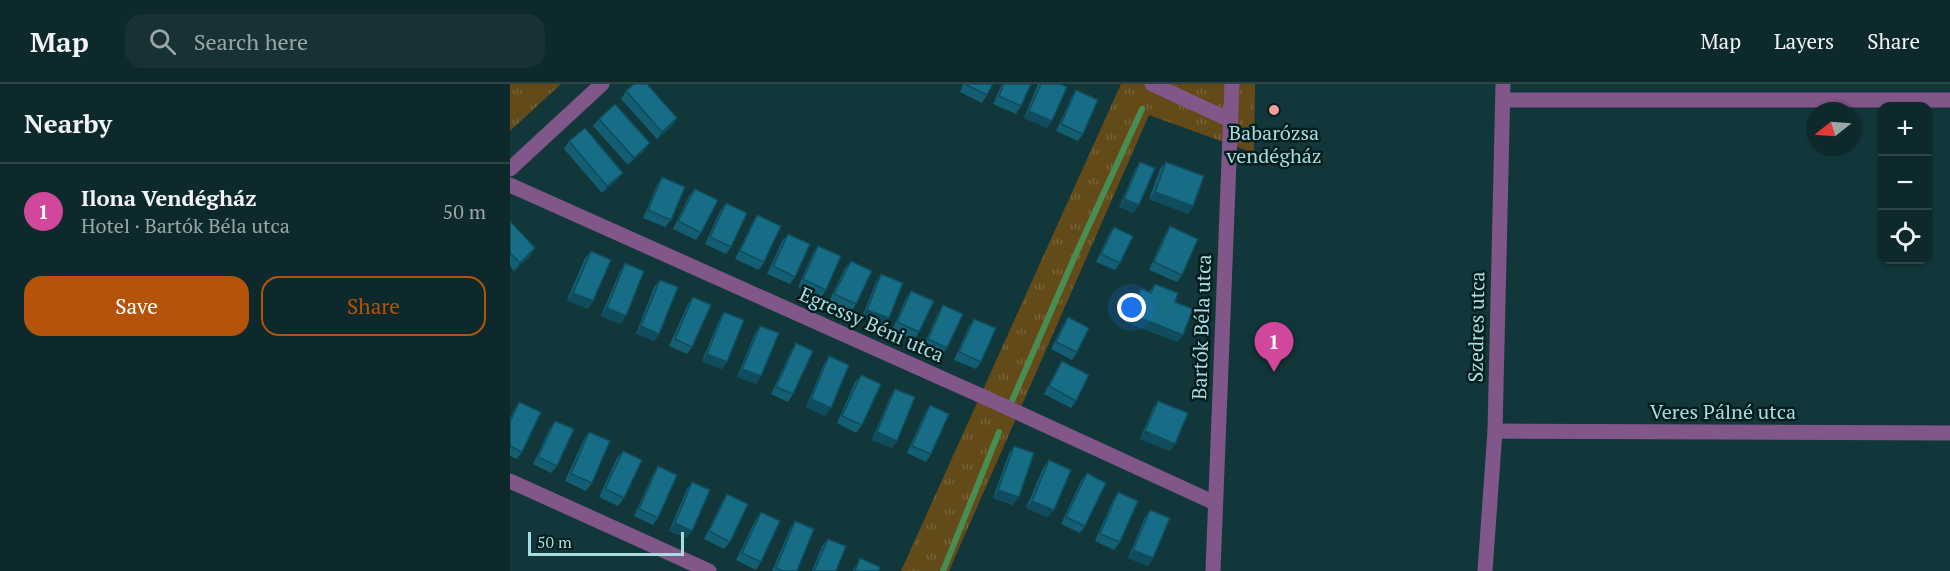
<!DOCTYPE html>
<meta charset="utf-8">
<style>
:root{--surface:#0e292c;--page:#173134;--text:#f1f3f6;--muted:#9ba6a9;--line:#2e4548;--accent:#b45309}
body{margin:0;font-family:"PT Serif",serif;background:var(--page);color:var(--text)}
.controls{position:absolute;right:18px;top:18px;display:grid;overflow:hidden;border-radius:12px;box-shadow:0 2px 4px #0004}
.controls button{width:54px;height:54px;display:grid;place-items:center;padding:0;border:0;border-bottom:2px solid var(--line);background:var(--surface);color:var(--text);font:30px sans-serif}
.compass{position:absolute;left:1296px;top:18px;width:54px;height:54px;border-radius:50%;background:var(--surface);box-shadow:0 2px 4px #0004;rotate:253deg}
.scale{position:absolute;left:18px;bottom:15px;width:156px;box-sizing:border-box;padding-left:6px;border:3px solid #a9dce0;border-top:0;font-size:16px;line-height:21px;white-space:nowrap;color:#a9dce0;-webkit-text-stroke:4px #041d1f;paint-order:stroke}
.you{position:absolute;left:622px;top:224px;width:21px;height:21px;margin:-15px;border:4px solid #fff;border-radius:50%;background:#1a73e8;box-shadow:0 0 0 9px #1a73e833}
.badge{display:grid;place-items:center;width:39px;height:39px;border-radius:50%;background:var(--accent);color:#fff;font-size:20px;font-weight:700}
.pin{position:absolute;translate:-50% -50px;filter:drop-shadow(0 2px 3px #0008)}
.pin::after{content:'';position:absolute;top:32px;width:21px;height:18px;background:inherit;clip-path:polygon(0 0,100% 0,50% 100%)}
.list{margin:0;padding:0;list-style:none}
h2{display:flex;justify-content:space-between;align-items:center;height:78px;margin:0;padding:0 24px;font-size:26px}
h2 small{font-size:20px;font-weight:400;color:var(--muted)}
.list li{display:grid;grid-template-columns:39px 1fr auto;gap:18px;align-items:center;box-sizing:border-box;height:96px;padding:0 24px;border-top:2px solid var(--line)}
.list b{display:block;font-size:22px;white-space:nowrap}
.list p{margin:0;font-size:20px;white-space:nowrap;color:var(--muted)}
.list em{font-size:20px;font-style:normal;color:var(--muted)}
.actions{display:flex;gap:12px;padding:18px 24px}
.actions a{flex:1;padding:14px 0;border:2px solid var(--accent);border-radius:18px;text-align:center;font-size:21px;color:var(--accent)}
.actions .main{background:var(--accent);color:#fff}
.icon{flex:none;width:33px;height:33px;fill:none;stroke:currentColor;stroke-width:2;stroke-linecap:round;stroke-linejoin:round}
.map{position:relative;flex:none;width:1440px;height:487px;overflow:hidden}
header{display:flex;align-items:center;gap:36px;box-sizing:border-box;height:84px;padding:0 30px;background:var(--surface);border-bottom:2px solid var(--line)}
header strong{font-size:28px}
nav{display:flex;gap:33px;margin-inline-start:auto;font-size:21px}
.search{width:420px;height:54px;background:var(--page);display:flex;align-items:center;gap:15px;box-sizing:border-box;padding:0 21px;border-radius:18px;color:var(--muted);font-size:22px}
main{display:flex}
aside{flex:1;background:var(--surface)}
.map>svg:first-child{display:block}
.grass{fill:url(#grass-tufts)}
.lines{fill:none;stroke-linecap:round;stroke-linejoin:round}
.stream{stroke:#488e52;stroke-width:6}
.street{stroke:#815789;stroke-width:15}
.wall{fill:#135e72}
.shaded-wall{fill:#0f4c5d}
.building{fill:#166d85;stroke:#0f4c5d;stroke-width:1.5}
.poi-dot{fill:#f59b99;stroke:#041d1f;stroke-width:2}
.labels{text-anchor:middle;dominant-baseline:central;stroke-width:5;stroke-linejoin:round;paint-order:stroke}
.poi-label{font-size:20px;fill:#a9dce0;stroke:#041d1f}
.street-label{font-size:20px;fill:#a9dce0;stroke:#041d1f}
</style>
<header>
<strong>Map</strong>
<div class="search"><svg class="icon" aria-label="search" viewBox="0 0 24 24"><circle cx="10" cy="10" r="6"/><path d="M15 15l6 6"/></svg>Search here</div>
<nav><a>Map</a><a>Layers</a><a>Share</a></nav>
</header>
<main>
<aside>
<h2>Nearby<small></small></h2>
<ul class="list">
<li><span class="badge" style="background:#d1479c">1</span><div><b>Ilona Vendégház</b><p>Hotel · Bartók Béla utca</p></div><em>50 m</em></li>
</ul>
<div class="actions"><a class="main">Save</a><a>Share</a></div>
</aside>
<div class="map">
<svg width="1440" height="487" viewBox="0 0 1440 487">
<defs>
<pattern id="grass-tufts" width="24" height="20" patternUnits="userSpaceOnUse" patternTransform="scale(1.5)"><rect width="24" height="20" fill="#634a19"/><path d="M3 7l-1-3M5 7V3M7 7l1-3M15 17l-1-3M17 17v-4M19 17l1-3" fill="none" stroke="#76643a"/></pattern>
</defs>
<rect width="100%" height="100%" fill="#12373a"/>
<g class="grass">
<polygon points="0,0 51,0 0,47"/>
<polygon points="611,0 745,0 744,69 639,31 439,487 391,487"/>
</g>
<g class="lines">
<g class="stream">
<polyline points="502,317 565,172 632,25"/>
<polyline points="433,487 489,348"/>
</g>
<g class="street">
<polyline points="642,0 720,36"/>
<polyline points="993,16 1440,16"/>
<polyline points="0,85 92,0"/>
<polyline points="0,101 485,318 705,419"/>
<polyline points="985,347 1440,349"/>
<polyline points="0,397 199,487"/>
<polyline points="703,487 722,0"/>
<polyline points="975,487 985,347 993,0"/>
</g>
</g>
<g class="wall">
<polygon points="453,0 483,0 477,11 472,19 450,8"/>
<polygon points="492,0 521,0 511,22 506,30 483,20"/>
<polygon points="528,0 551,0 537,44 514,34"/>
<polygon points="566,6 573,50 568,57 546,47 561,14"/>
<polygon points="116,7 167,34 162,42 147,55 111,15"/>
<polygon points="89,35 134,67 118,81 83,42"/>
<polygon points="59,57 107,96 92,109 54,65"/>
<polygon points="630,78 623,129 609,123 625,86"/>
<polygon points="656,78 683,122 678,130 639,115 650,85"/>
<polygon points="152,93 161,136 155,143 133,134 147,101"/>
<polygon points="185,105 191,149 186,156 163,145 179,112"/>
<polygon points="216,119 221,163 216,170 195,160 210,127"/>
<polygon points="247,131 254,178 249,186 225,175 242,139"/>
<polygon points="0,137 25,164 20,172 4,187 0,182"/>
<polygon points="660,142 672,191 667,198 639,186 655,150"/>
<polygon points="604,143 610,179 605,186 586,178 599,150"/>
<polygon points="278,150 285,193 280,200 257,190 272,157"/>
<polygon points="308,162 316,206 311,213 288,203 303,169"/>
<polygon points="81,167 83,217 78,225 57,216 75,174"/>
<polygon points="341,177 346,220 341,228 319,217 335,184"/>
<polygon points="115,179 116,232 110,240 91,232 110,187"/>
<polygon points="371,190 379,234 374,241 352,233 366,198"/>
<polygon points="150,196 149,250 144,257 126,250 144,203"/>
<polygon points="645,200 665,218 667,258 616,238 626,212 631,205 639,208"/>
<polygon points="401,207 409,248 404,256 382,246 396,214"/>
<polygon points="183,213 182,263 177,270 159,262 178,220"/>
<polygon points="433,221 437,264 432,271 413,263 428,229"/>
<polygon points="214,228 217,278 212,285 192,277 209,236"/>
<polygon points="558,233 567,268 562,276 541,265 553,241"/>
<polygon points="464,235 471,278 466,285 444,276 459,242"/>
<polygon points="250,242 246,300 227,293 245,249"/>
<polygon points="286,259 283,310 278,318 261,310 281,267"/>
<polygon points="319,272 321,324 315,332 296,323 314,280"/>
<polygon points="552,277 566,317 561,324 534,310 547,285"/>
<polygon points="351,291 352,341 346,349 327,339 345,298"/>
<polygon points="385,305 382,364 362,356 380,313"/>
<polygon points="648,317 660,367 630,355 643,324"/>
<polygon points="9,318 12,368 7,375 0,372 0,334 4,326"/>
<polygon points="420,321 421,370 416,378 397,369 415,329"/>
<polygon points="45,337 47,382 41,389 23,380 40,344"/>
<polygon points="79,348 82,399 76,407 55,397 74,355"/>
<polygon points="504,362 509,413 503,421 483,414 499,369"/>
<polygon points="113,367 114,414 108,422 89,413 107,374"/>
<polygon points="539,376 538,433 516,424 533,384"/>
<polygon points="148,382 148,434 143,441 124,432 143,390"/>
<polygon points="577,389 575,442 570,449 551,440 571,397"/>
<polygon points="182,398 177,454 159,447 177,405"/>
<polygon points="608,408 610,458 604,466 585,457 603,416"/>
<polygon points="217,410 220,458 214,465 194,455 212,418"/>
<polygon points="640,426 643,474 638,482 618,474 635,433"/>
<polygon points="251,428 251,478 246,486 226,476 246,435"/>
<polygon points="285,437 287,487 262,487 280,445"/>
<polygon points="318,455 326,487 302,487 312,462"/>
<polygon points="350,474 369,487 343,487"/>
</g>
<g class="shaded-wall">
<polygon points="519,27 542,37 537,44 514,34"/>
<polygon points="167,34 162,42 147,55 152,48"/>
<polygon points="140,59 134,67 118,81 124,74"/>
<polygon points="113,89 107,96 92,109 97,102"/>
<polygon points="645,108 683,122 678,130 639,115"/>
<polygon points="614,115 629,121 623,129 609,123"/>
<polygon points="25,164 20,172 4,187 10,179"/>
<polygon points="63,209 83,217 78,225 57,216"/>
<polygon points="97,224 116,232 110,240 91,232"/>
<polygon points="357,226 379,234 374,241 352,233"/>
<polygon points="621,230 673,251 667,258 616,238"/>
<polygon points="131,242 149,250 144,257 126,250"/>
<polygon points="197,270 217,278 212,285 192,277"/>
<polygon points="232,285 251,292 246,300 227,293"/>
<polygon points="301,315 321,324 315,332 296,323"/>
<polygon points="635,347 665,360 660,367 630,355"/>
<polygon points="367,348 387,357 382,364 362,356"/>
<polygon points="488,406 509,413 503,421 483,414"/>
<polygon points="522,417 544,426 538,433 516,424"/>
<polygon points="165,439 182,447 177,454 159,447"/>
<polygon points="623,466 643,474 638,482 618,474"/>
</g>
<g class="building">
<polygon points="124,0 137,0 167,34 152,48 116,7"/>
<polygon points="455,0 483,0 477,11"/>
<polygon points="494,0 521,0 511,22 489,12"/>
<polygon points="531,0 551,0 557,3 542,37 519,27"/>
<polygon points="566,6 588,16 573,50 551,40"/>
<polygon points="105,20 140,59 124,74 89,35"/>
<polygon points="75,44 113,89 97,102 59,57"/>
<polygon points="630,78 645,84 629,121 614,115"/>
<polygon points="656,78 694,92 683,122 645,108"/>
<polygon points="152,93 175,103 161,136 138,126"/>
<polygon points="185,105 208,116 191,149 168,137"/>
<polygon points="216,119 237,129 221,163 200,153"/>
<polygon points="247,131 271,142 254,178 230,167"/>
<polygon points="0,137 25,164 10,179 0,169"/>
<polygon points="660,142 688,155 672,191 644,178"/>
<polygon points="604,143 623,152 610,179 591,170"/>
<polygon points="278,150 300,160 285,193 263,182"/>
<polygon points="308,162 331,172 316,206 293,195"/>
<polygon points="81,167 101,176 83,217 63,209"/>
<polygon points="341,177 362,187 346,220 324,210"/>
<polygon points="115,179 134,187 116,232 97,224"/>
<polygon points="371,190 393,199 379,234 357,226"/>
<polygon points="150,196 168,203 149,250 131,242"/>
<polygon points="645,200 668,209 665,218 683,225 673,251 621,230 631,205 641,209"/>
<polygon points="401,207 424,217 409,248 387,238"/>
<polygon points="183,213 201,221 182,263 165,255"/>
<polygon points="433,221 453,230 437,264 418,255"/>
<polygon points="214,228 234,236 217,278 197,270"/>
<polygon points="558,233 579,244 567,268 546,258"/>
<polygon points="464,235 486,244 471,278 449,268"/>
<polygon points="250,242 269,249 251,292 232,285"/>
<polygon points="286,259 303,267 283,310 266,303"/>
<polygon points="319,272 339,281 321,324 301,315"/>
<polygon points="552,277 579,291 566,317 539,302"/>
<polygon points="351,291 371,300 352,341 332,332"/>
<polygon points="385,305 405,313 387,357 367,348"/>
<polygon points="648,317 678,329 665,360 635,347"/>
<polygon points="9,318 31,328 12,368 0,362 0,338"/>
<polygon points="420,321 439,330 421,370 402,362"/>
<polygon points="45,337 64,345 47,382 28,373"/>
<polygon points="79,348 100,357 82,399 61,390"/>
<polygon points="504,362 524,369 509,413 488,406"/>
<polygon points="113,367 132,376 114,414 95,405"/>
<polygon points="539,376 561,386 544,426 522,417"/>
<polygon points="148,382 167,391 148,434 129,425"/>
<polygon points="577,389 596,399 575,442 556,433"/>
<polygon points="182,398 200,406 182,447 165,439"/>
<polygon points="608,408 628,417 610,458 590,450"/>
<polygon points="217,410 238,420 220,458 199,447"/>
<polygon points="640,426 660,434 643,474 623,466"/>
<polygon points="251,428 270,437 251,478 232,469"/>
<polygon points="285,437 304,445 287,487 272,487 266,484"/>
<polygon points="318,455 336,462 326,487 304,487"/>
<polygon points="350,474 370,483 369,487 345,487"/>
</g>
<circle class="poi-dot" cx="764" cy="26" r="6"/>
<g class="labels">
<g class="poi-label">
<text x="764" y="48">Babarózsa<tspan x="764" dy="23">vendégház</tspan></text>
</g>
<g class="street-label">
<text transform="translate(362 240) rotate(24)">Egressy Béni utca</text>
<text transform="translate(691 243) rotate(-88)">Bartók Béla utca</text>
<text transform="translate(966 243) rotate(-89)">Szedres utca</text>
<text x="1213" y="327">Veres Pálné utca</text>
</g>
</g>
</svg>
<div class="controls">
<button>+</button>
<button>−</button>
<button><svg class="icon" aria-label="locate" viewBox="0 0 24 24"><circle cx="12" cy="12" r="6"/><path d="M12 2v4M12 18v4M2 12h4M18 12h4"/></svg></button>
</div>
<svg class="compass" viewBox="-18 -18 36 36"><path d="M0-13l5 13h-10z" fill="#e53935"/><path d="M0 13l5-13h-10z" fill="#9ba6a9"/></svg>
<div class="scale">50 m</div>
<div class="you"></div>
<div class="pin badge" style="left:764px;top:288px;background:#d1479c">1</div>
</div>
</main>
